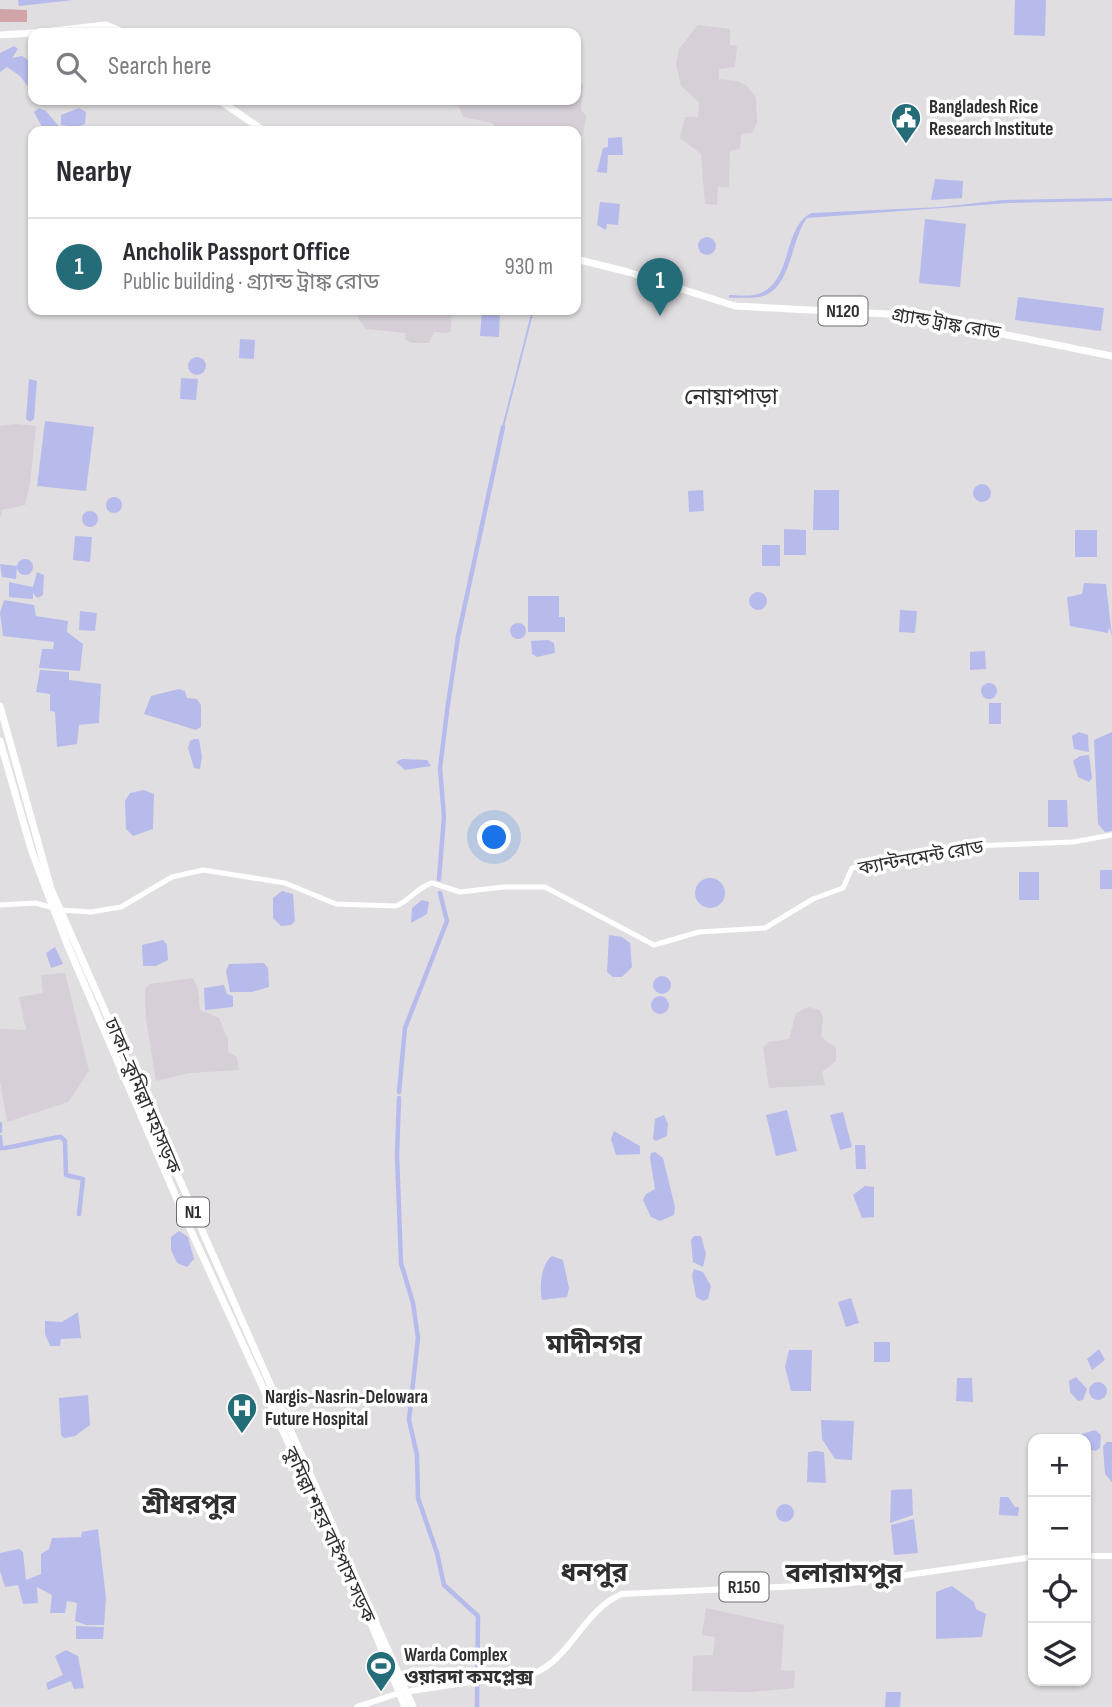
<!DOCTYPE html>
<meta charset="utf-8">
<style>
:root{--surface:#fff;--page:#f2f2f3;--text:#2b2b33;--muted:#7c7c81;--line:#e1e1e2;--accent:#256c79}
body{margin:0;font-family:"Sofia Sans Condensed","Noto Sans Bengali",sans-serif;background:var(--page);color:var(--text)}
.controls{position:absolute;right:21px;bottom:21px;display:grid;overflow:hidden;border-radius:14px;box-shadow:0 2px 5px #0004}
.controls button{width:63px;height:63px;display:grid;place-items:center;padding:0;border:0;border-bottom:2px solid var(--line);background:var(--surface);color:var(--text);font:35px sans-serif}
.you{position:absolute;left:495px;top:838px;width:24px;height:24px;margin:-18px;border:5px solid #fff;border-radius:50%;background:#1a73e8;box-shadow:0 0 0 10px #1a73e833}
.badge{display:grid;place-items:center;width:46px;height:46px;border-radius:50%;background:var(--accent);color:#fff;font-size:23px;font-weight:700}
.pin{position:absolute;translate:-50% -58px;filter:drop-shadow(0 2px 4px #0008)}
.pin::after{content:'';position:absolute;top:37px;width:24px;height:21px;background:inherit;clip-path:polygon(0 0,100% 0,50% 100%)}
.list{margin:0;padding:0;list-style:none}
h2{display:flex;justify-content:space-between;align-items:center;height:91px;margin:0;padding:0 28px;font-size:30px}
h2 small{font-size:23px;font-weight:400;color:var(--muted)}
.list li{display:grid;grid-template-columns:46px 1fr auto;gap:21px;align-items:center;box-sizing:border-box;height:98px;padding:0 28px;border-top:2px solid var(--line)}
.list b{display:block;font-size:26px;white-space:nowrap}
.list p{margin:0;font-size:23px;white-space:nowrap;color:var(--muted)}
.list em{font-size:23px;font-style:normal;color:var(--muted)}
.icon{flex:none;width:38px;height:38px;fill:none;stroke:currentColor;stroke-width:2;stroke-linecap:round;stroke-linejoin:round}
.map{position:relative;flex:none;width:1112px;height:1707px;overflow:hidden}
.search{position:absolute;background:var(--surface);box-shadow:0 2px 5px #0004;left:28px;top:28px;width:553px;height:77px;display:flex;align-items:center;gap:18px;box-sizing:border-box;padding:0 24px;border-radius:14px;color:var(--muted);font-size:26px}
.panel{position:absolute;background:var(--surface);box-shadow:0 2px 5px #0004;left:28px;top:126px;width:553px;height:189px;border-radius:14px}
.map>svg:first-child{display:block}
.built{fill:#d7cfd7}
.green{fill:#d0a4a8}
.water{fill:#b7bbec}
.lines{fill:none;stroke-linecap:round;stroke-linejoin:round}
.stream{stroke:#b7bbec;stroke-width:2}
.canal{stroke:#b7bbec;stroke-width:4.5}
.secondary{stroke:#fff;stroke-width:5}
.primary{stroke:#fff;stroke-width:6}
.trunk{stroke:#fff;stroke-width:7}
.labels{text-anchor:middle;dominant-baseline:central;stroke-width:7;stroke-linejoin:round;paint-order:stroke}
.shield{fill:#fff;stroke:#6e6d6e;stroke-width:2}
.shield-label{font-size:18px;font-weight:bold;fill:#302f30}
.poi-label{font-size:19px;font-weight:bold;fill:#302f30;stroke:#fff;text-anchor:start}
.street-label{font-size:19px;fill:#302f30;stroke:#fff}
.quarter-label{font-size:23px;fill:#302f30;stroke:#fff}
.district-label{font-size:26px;font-weight:bold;fill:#302f30;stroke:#fff}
</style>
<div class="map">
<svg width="1112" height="1707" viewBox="0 0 1112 1707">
<rect width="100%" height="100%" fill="#e0dee0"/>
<g class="built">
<polygon points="698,25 730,29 730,45 737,46 735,67 719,69 719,79 738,81 748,87 756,98 757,123 752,133 741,134 740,149 730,151 729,187 718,187 717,205 705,204 701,154 680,138 685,117 698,117 699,102 681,86 676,64 679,49"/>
<polygon points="576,77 583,85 581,110 586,116 583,134 576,144 576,131 499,131 492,123 463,117 459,107 438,102 576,100"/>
<polygon points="357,310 452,310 451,331 448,333 434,332 429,343 413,343 405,340 405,333 366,329 359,320"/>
<polygon points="16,424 36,426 30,484 25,505 2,510 0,518 0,426"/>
<polygon points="65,973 89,1071 68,1102 7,1122 0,1081 0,1029 26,1030 19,997 43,993 41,975"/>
<polygon points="193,978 198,989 200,1010 219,1018 228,1040 228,1052 237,1057 239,1070 190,1073 156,1081 146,1019 145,989 150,984"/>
<polygon points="808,1007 820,1010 823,1018 821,1037 836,1048 836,1061 822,1072 825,1085 769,1088 763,1047 769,1042 789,1039 796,1013"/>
<polygon points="706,1608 784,1625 781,1670 795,1671 794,1688 751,1692 692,1691 693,1656 713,1655 715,1637 702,1635"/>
</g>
<polygon class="green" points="0,9 27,10 27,22 0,22"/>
<g class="water">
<polygon points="18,0 74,0 19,6"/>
<polygon points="1015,0 1046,0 1045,36 1014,35"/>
<polygon points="14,46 18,49 12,58 22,56 33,63 33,93 20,76 7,67 0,72 0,53"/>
<polygon points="39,108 46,111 61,129 44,131 34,112"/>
<polygon points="79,108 86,112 85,124 75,127 61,125 61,115"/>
<polygon points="622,137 623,155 608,155 607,173 597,172 603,148 608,147 608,138"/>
<polygon points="935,179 963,181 962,198 931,200"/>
<path d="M1112 198V201L1009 203 807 218C791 238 792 287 763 296 753 299 739 297 729 298V295C738 295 752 297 761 293 793 279 783 225 812 213L941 207 1003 200Z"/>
<polygon points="600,202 620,204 618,225 607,224 606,230 597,225"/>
<polygon points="925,219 966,224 960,287 919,283"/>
<circle cx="707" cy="246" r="9"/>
<polygon points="1018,297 1104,308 1101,331 1015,320"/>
<polygon points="482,310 500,310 499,337 480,336"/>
<polygon points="240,339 255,340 254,359 239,358"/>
<circle cx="197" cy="366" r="9"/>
<polygon points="181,378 198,379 196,400 180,399"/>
<polygon points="29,379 37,381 34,419 30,422 26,419"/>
<polygon points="45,421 94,427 86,491 37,486"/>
<circle cx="982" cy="493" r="9"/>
<polygon points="703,490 704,511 689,512 688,491"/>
<polygon points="814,490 839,490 839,530 813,530"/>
<circle cx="114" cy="505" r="8"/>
<circle cx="90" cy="519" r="8"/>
<polygon points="784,529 806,530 806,555 784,555"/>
<rect x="1075" y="530" width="22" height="27"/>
<polygon points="75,536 92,537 90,562 73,560"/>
<rect x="762" y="545" width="18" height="21"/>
<circle cx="25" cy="567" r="8"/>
<polygon points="0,564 17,566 16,579 2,577"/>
<polygon points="37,572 44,575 43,595 37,598 33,593 33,599 9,597 9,582 33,587"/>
<polygon points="1084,583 1106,584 1112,636 1109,627 1108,633 1070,626 1067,597 1082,594"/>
<circle cx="758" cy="601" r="9"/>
<polygon points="528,596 559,596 559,617 565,617 565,632 528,632"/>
<polygon points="4,600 34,605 36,616 68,621 67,632 83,644 80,671 39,668 42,649 53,649 54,642 3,636 0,613"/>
<polygon points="900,610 917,611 915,633 899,632"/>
<polygon points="80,611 97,613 95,631 79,630"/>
<circle cx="518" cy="631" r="8"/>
<polygon points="548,640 554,643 555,653 537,657 532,654 531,641"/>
<polygon points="985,651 986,669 970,670 970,652"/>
<polygon points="40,670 69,672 69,680 101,684 99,723 79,725 77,744 57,747 55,712 50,711 50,694 36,692"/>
<circle cx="989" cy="691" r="8"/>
<polygon points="179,689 185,691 187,698 197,699 201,705 201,727 196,730 144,714 151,696"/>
<rect x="989" y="703" width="12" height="21"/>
<polygon points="1079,732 1088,735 1089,752 1074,749 1072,736"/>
<polygon points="1112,732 1112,831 1105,832 1098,824 1094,740"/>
<polygon points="194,739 199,739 202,757 200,769 194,768 188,748 190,741"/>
<polygon points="1089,755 1092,778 1089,782 1078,777 1073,761 1080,756"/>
<polygon points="402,759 427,760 431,766 405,770 396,762"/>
<polygon points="144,790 154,794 153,829 133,836 126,829 125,801 130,793"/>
<polygon points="1048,800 1067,800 1068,827 1048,827"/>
<rect x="1100" y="870" width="12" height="19"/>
<rect x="1019" y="872" width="20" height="28"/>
<circle cx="710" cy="893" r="15"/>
<polygon points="282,891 293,894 295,921 291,925 281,926 273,918 273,898"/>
<polygon points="422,900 429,902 427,914 411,923 412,908"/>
<polygon points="609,935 622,937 630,943 632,967 622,977 613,977 607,972"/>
<polygon points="163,940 167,945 168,960 156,966 143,966 142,945"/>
<polygon points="55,947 63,964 51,968 46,953"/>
<polygon points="264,963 268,968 269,987 252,992 230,992 226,971 229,964"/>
<circle cx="662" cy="985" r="9"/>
<polygon points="224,985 227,994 233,996 233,1007 205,1010 204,988"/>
<circle cx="660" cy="1005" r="9"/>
<polygon points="787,1110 797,1151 776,1156 766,1115"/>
<polygon points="843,1112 852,1147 840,1150 830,1115"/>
<polygon points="664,1115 668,1124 667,1136 656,1141 653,1139 655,1119"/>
<polygon points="614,1131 640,1146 640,1154 616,1155 611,1139"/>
<polygon points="855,1145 865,1145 866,1169 856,1169"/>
<polygon points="655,1152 663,1158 675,1207 674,1215 660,1221 651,1217 643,1200 646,1194 655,1189 650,1158 651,1153"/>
<polygon points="865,1186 874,1187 874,1217 862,1218 853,1195"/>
<polygon points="179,1231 188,1237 194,1259 187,1267 177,1263 171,1250 171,1237"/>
<polygon points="694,1236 701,1236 706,1254 703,1267 693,1262 691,1240"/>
<path d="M552 1256 563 1260 569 1288 567 1297 542 1300C539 1287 541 1264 552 1256Z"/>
<polygon points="694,1269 703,1272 711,1286 708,1299 703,1301 696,1297 692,1275"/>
<polygon points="851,1298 859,1323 846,1327 838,1302"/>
<polygon points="78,1312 81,1338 61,1339 60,1346 50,1346 45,1334 45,1321 62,1322"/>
<rect x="874" y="1342" width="16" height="20"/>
<polygon points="1099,1349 1105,1360 1092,1370 1087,1359"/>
<polygon points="789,1350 812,1350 811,1391 791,1391 785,1367"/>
<polygon points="1076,1377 1087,1389 1083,1400 1078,1401 1070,1392 1069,1381"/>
<polygon points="957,1378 972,1378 973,1402 956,1401"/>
<circle cx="1098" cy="1391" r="9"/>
<polygon points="88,1395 90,1425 75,1436 64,1438 61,1435 59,1398"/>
<polygon points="821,1420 854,1421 852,1460 835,1459 822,1439"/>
<polygon points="1095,1430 1101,1435 1100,1448 1096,1451 1086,1449 1086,1439 1080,1439 1082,1434"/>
<polygon points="1107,1442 1112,1442 1112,1482 1105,1474 1103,1446"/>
<polygon points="816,1451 824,1452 826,1483 807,1482 808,1452"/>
<polygon points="912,1489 913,1515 890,1523 891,1490"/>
<polygon points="1000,1497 1008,1497 1015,1507 1019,1507 1018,1516 999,1515"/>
<circle cx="785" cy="1513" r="9"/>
<polygon points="914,1519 918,1553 894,1555 891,1525"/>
<polygon points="98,1529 106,1598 104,1625 86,1625 75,1621 77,1603 67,1601 65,1613 50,1613 52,1595 37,1587 38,1603 23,1604 18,1585 5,1587 0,1571 0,1553 19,1549 23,1552 26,1580 41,1574 41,1554 49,1549 52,1538 81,1537 82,1532"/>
<polygon points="952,1586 974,1602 976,1609 986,1614 982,1637 936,1639 936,1592"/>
<polygon points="76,1626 104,1627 103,1639 76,1639"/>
<polygon points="66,1650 78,1656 84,1688 74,1689 71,1681 48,1690 46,1683 63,1675 55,1656"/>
<polygon points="886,1692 901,1692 900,1707 885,1707"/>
</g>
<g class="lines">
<polyline class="stream" points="503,427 533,310"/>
<g class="canal">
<polyline points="439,879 444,817 440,768 448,704 458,637 503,427"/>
<polyline points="399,1092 405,1028 447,921 440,893"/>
<polyline points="399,1098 397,1155 401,1263 413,1303 418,1338 409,1420 417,1455 418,1498 437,1553 444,1585 478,1616 477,1707"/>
<polyline points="0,1124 0,1131"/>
<path d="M0 1137 1 1148C10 1149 46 1138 61 1137L65 1141 66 1175 83 1179 79 1214"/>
</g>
<path class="secondary" d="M0 905 35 903 61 910 91 912 121 907 172 877 203 870 285 883 336 904 396 906C410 901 417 887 432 883L460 892 503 887H545L654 945 699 932 765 928 813 899 843 888 852 868 971 846 1073 842 1112 835"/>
<g class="primary">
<polyline points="1086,1556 1112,1556"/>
<path d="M411 1691 537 1672C571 1656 586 1608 622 1594L844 1584 1033 1557"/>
<polyline points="357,1707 396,1694"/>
</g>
<g class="trunk">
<polyline points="34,33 106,25 125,33"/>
<polyline points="0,35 33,33"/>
<polyline points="219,100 264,131"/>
<polyline points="576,259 628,272 735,306 907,315 1112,356"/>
<polyline points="0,706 51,889 413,1707"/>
<polyline points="0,741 32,852 67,944 186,1220 370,1621 405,1707"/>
</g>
</g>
<defs>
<g id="civic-pin" transform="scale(1.575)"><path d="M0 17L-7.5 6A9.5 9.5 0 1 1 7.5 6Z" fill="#256c79" stroke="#fff"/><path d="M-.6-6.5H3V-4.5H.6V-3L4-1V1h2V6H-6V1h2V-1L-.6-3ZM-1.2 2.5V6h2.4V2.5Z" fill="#fff"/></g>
<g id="hospital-pin" transform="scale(1.575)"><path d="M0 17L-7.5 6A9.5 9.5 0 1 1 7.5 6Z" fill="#256c79" stroke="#fff"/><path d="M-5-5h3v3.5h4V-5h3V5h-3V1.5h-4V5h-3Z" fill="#fff"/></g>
<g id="stadium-pin" transform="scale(1.575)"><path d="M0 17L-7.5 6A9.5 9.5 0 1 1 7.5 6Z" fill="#256c79" stroke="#fff"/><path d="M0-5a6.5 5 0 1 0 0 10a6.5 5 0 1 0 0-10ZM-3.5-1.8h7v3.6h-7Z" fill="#fff"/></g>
</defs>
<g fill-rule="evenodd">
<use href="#civic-pin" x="906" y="118"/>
<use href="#hospital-pin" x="242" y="1408"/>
<use href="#stadium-pin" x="381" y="1666"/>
</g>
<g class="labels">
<g class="shield">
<rect x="818.5" y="296.5" width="49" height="29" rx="5"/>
<rect x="177" y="1197.5" width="32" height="29" rx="5"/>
<rect x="719.5" y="1572.5" width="49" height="29" rx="5"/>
</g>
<g class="shield-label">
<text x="843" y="311">N120</text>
<text x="193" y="1212">N1</text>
<text x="744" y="1587">R150</text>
</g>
<g class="poi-label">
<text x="929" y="107">Bangladesh Rice<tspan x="929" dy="22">Research Institute</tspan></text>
<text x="265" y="1397">Nargis-Nasrin-Delowara<tspan x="265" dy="22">Future Hospital</tspan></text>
<text x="404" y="1655">Warda Complex<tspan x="404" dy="22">ওয়ারদা কমপ্লেক্স</tspan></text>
</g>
<g class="street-label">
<text transform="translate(946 324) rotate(10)">গ্র্যান্ড ট্রাঙ্ক রোড</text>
<text transform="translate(921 858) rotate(-10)">ক্যান্টনমেন্ট রোড</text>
<text transform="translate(142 1096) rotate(67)">ঢাকা–কুমিল্লা মহাসড়ক</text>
<text transform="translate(329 1535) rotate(65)">কুমিল্লা শহর বাইপাস সড়ক</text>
</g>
<g class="quarter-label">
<text x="731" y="397">নোয়াপাড়া</text>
</g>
<g class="district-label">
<text x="594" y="1345">মাদীনগর</text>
<text x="189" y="1505">শ্রীধরপুর</text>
<text x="594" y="1573">ধনপুর</text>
<text x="844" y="1574">বলারামপুর</text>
</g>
</g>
</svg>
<div class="controls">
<button>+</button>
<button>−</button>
<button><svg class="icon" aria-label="locate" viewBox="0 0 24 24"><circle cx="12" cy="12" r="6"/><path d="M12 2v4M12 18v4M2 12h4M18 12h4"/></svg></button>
<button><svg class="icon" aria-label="layers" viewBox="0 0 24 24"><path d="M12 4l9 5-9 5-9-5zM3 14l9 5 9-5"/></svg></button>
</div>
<div class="you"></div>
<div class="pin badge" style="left:660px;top:316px">1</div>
<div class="search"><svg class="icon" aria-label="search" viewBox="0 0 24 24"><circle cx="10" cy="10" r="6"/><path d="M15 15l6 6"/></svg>Search here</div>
<section class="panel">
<h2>Nearby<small></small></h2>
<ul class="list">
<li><span class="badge">1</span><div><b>Ancholik Passport Office</b><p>Public building · গ্র্যান্ড ট্রাঙ্ক রোড</p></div><em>930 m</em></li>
</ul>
</section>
</div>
